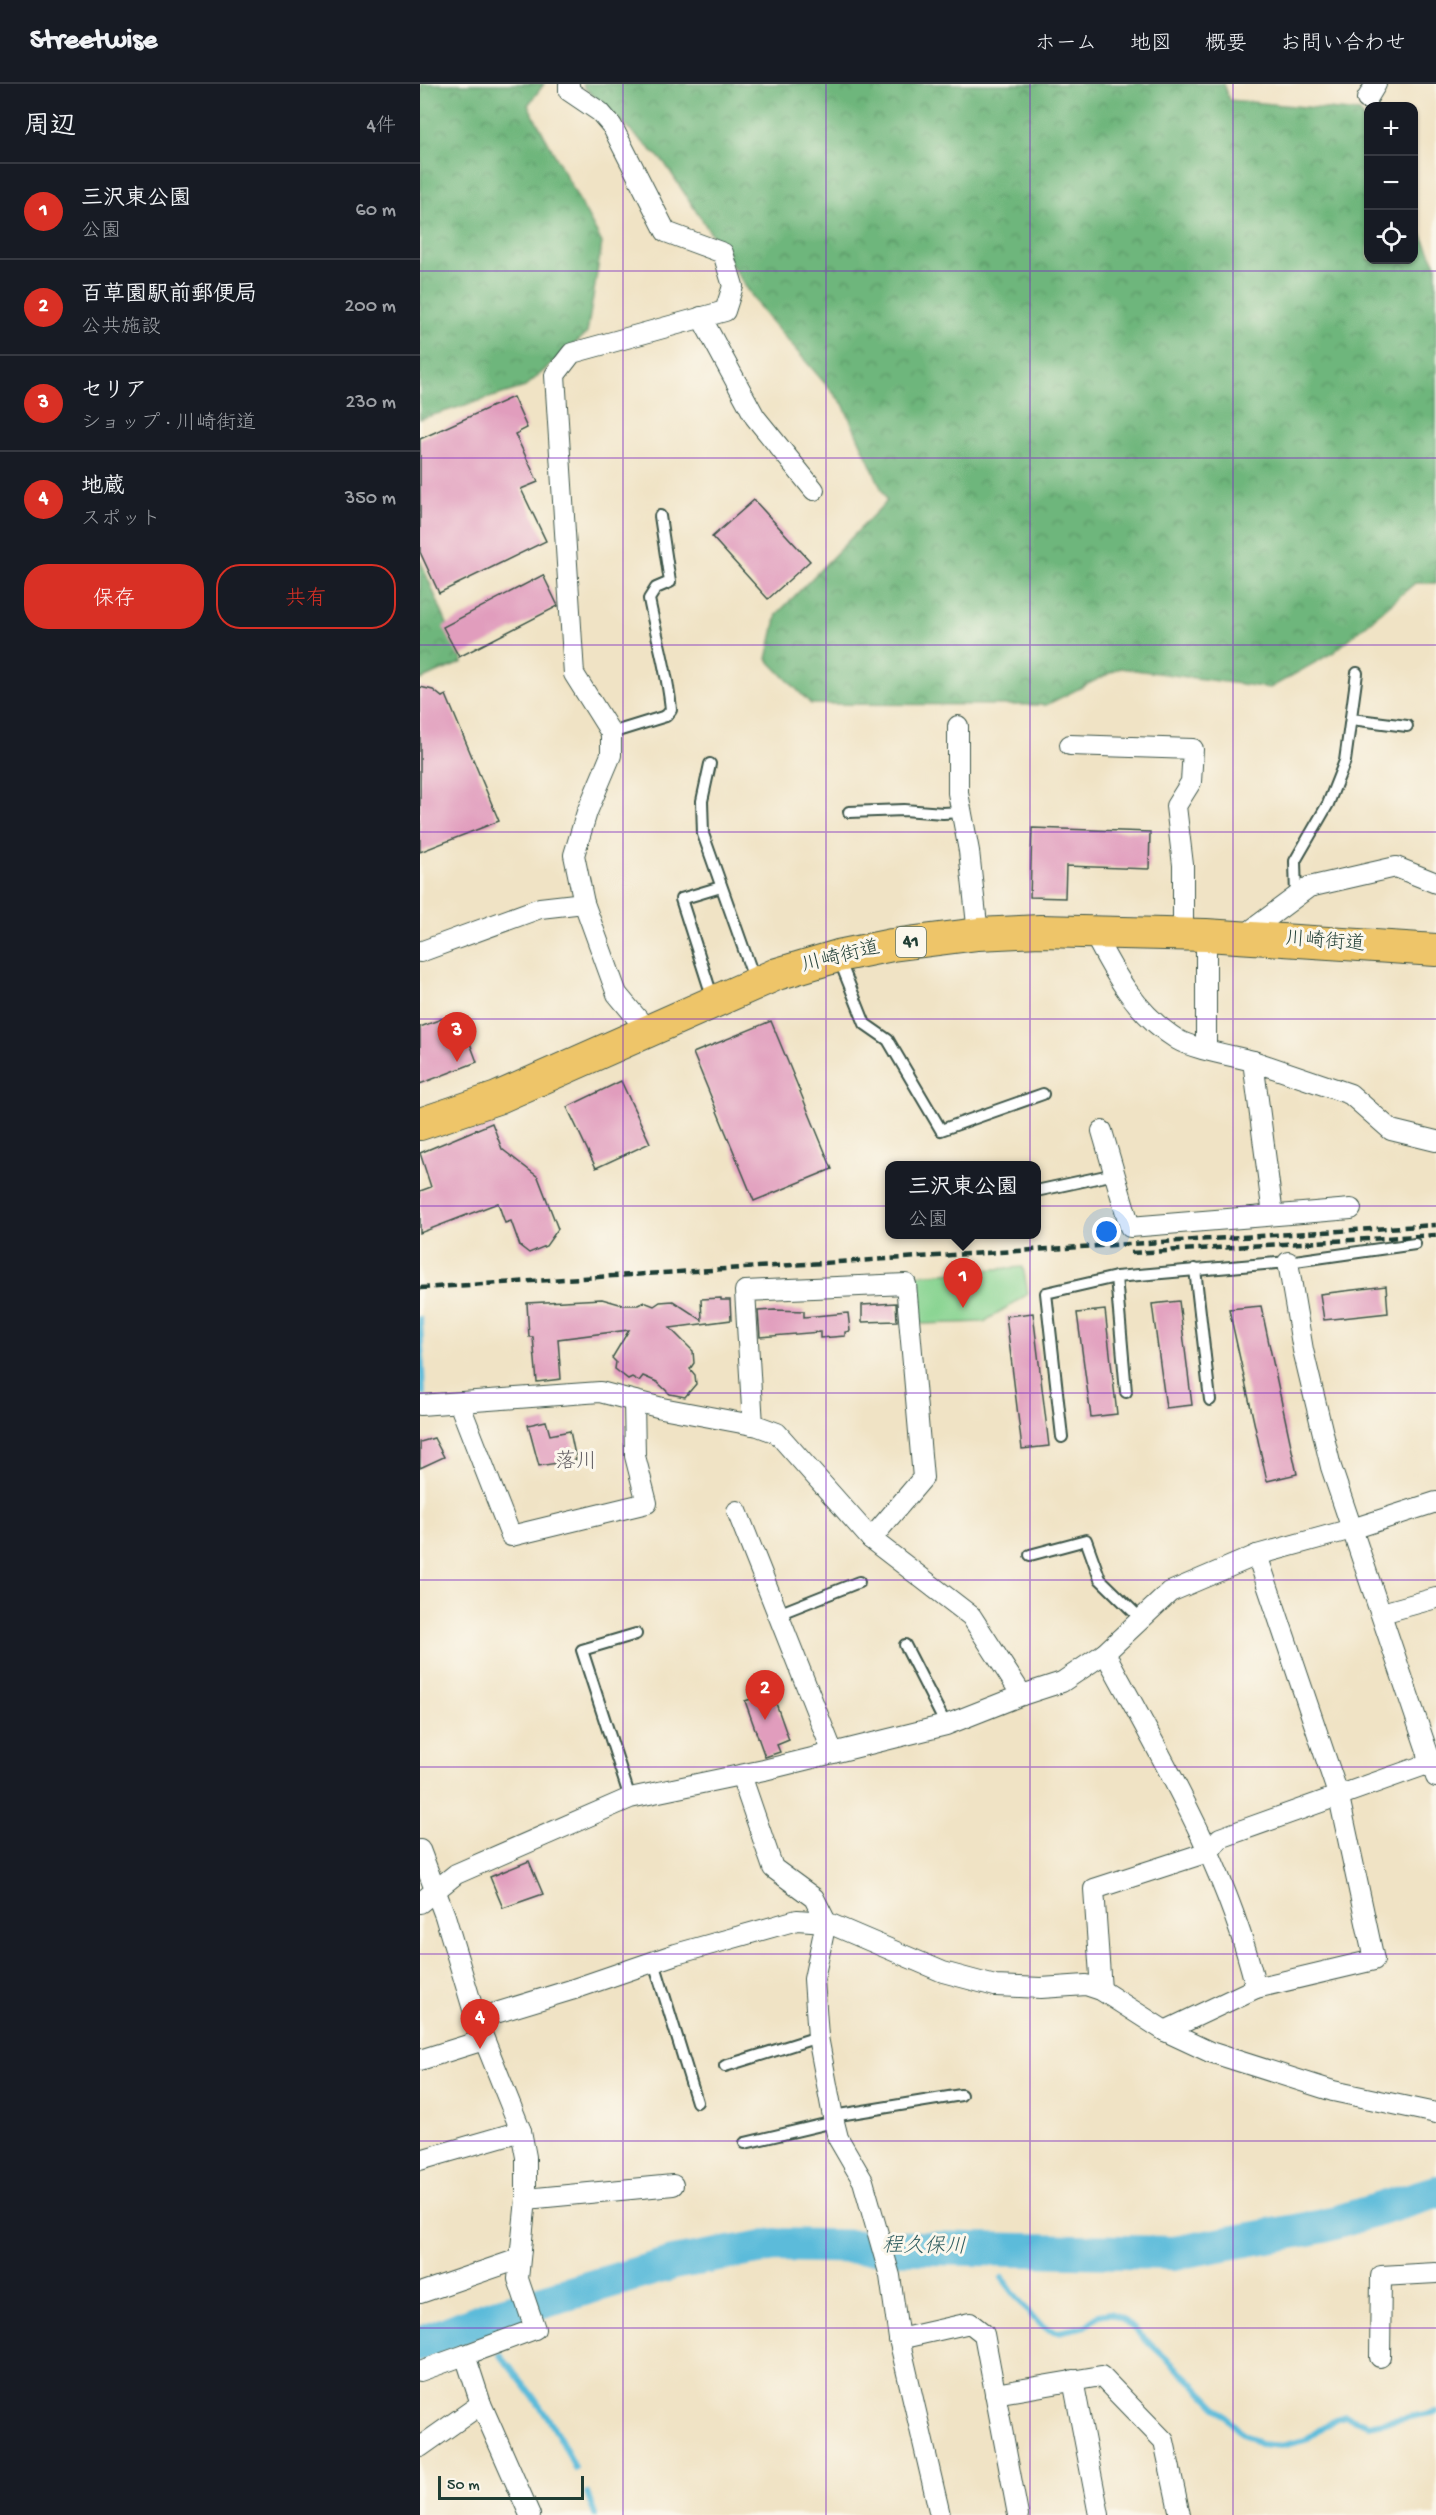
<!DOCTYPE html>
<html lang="ja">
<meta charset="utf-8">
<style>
:root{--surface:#171b24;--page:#242831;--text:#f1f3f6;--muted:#9ea1a6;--line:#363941;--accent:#d93025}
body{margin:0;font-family:"Gochi Hand","Klee One",sans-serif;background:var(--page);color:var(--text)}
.controls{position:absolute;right:18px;top:18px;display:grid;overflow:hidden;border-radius:12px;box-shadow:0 2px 4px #0004}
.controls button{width:54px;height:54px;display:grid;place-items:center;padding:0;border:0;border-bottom:2px solid var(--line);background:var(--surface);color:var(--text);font:30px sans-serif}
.scale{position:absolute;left:18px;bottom:15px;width:146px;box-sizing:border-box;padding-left:6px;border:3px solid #1f3d34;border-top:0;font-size:16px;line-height:21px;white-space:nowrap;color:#1f3d34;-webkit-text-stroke:4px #fbf7ec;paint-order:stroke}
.you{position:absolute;left:687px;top:1148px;width:21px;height:21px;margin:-15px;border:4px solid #fff;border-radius:50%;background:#1a73e8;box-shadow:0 0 0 9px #1a73e833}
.badge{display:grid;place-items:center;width:39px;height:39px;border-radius:50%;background:var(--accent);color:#fff;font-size:20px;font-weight:700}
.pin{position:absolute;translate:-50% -50px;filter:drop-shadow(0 2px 3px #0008)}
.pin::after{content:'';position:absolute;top:32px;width:21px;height:18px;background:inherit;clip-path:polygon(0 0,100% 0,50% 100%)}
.popup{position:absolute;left:465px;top:1077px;width:156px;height:78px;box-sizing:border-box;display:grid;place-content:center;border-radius:12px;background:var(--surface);filter:drop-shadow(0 2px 4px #0005);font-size:20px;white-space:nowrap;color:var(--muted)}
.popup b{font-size:22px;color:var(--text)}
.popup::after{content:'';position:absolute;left:50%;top:100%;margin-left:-12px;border:12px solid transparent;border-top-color:var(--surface)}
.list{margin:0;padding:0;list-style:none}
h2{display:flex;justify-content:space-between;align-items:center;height:78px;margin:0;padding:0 24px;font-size:26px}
h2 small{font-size:20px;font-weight:400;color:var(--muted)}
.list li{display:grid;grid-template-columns:39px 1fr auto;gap:18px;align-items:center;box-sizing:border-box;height:96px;padding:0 24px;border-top:2px solid var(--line)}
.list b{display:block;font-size:22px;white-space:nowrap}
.list p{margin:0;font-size:20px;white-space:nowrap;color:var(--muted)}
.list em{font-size:20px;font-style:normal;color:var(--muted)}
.actions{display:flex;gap:12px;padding:18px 24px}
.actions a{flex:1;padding:14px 0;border:2px solid var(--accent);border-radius:24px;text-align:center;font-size:21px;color:var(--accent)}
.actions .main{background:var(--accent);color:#fff}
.icon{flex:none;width:33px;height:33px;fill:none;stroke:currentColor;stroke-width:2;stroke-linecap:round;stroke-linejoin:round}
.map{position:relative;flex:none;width:1016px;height:2431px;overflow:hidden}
header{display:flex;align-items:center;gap:36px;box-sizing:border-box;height:84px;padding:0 30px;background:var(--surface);border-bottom:2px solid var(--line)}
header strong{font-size:28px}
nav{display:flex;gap:33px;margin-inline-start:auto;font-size:21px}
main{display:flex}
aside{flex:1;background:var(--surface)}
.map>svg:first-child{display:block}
.forest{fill:url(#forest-crowns);stroke:#467a58;stroke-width:1.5}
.park{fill:#89d492;stroke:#548863;stroke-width:1.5}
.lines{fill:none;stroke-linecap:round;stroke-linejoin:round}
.stream{stroke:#5bbbda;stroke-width:6}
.river{stroke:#5bbbda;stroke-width:34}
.building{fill:#e19dbd}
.lane-casing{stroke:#3e564a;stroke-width:14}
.street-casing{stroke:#3e564a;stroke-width:22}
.primary-casing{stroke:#3e564a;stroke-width:34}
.lane{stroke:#fff;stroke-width:10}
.street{stroke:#fff;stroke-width:20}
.primary{stroke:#eec569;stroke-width:32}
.rail{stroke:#1f3d34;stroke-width:4.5;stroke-dasharray:9 4.5;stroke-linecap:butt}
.grid{fill:none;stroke:#7b2cbf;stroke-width:1.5;stroke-opacity:0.55}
.labels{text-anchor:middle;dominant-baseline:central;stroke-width:6;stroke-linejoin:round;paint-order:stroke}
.shield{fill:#fbf7ec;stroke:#61756b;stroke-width:1.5}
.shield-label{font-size:18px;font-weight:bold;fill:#1f3d34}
.street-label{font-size:20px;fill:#1f3d34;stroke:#fbf7ec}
.neighbourhood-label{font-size:21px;fill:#635f64;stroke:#fbf7ec}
.water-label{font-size:21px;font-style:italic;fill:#2e5c5e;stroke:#fbf7ec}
</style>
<header>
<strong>Streetwise</strong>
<nav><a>ホーム</a><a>地図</a><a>概要</a><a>お問い合わせ</a></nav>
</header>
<main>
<aside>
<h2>周辺<small>4件</small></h2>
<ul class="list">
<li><span class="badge">1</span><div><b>三沢東公園</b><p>公園</p></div><em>60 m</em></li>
<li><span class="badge">2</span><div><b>百草園駅前郵便局</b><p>公共施設</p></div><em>200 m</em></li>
<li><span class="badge">3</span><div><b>セリア</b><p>ショップ · 川崎街道</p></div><em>230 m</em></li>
<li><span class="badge">4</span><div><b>地蔵</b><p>スポット</p></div><em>350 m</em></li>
</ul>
<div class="actions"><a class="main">保存</a><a>共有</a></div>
</aside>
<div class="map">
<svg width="1016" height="2431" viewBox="0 0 1016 2431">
<defs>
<pattern id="forest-crowns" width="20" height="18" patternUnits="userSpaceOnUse" patternTransform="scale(1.5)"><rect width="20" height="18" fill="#6eb67c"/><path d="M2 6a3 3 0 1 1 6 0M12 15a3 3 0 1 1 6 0" fill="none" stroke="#5a9566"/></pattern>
</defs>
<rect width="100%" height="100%" fill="#fbf7ec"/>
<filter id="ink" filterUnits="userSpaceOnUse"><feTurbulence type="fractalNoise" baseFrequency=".0167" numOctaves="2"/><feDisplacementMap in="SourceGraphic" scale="12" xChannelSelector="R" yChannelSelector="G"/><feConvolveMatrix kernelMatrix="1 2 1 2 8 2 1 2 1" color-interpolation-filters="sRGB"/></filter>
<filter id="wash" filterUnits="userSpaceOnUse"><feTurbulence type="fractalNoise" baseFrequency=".008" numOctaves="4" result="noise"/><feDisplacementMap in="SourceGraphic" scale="24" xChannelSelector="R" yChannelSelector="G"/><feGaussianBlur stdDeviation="1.35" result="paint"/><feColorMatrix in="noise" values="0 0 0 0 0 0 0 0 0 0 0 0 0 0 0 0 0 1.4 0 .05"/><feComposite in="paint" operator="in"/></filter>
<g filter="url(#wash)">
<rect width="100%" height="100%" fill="#f0e3c5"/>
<g class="forest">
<polygon points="1,0 124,0 108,21 182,159 167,249 105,303 0,335"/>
<polygon points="163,0 804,0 809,16 940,28 948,46 948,176 994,176 994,136 1016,181 1016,499 995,499 914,568 850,604 700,584 626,621 391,620 347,575 357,530 467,417 423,320 342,227 244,78 164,3"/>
<polygon points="0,476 43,578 0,596"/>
</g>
<polygon class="park" points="603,1183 608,1210 564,1238 501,1240 497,1191"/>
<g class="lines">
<g class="stream">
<polyline points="0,1235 3,1309"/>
<polyline points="589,2176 589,2167"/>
<polyline points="582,2194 613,2234 627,2245 638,2248 666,2242 679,2231 690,2229 703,2235 773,2299 819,2346 840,2360 861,2362 885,2356 915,2335 925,2332 948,2341 1016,2328"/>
<polyline points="57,2238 66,2250"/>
<path d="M80 2271C110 2307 136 2341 155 2384"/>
<polyline points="167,2409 175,2431"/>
</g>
<polyline class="river" points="0,2260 65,2234 253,2179 355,2161 754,2169 904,2142 1016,2108"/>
</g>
<g id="blocks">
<g class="building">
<polygon points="93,313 107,344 95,350 118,398 101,405 126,457 19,509 0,468 0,355"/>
<polygon points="334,416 390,477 348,515 292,453"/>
<polygon points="123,491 138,522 39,573 23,543"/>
<polygon points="0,603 13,606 22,613 26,611 79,737 0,768"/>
<polygon points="612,744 730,748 729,785 646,782 645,814 610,813"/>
<polygon points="24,934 27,941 41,935 57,978 0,1000 0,943"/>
<polygon points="351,937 412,1085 334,1117 273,969"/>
<polygon points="201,997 230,1059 176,1084 147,1023"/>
<polygon points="72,1039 82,1065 118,1093 138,1145 126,1162 109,1169 100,1162 91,1137 85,1139 78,1119 0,1149 0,1107 11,1103 0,1069"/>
<polygon points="966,1202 968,1229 904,1236 900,1210"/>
<polygon points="301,1214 301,1216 310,1216 311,1236 250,1244 273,1267 274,1279 270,1285 275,1291 276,1300 265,1313 250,1310 237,1298 223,1292 219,1297 212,1293 208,1295 195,1285 196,1278 192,1274 209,1246 138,1255 141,1295 117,1298 113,1253 109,1253 107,1219 182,1215 203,1221 218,1221 224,1218 234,1222 240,1218 253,1217 282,1236 281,1215"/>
<polygon points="759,1217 772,1321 746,1324 732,1220"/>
<polygon points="476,1219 477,1237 442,1238 442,1221"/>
<polygon points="841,1222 877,1390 847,1397 809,1225"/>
<polygon points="355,1226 384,1227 384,1233 428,1229 430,1247 425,1248 425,1252 400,1254 400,1248 340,1253 338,1227"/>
<polygon points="685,1226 697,1330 671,1333 657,1229"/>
<polygon points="613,1229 629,1362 602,1365 586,1232"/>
<polygon points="126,1337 130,1351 150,1347 156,1376 119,1382 108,1341"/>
<polygon points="14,1354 24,1373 0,1384 0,1358"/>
<polygon points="352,1608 369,1656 357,1661 360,1668 345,1673 325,1617"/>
<polygon points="109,1777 123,1810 83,1824 70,1793"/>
</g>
</g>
</g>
<g filter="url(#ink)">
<use href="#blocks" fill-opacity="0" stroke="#3e564a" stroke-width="1.5"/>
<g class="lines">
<g class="lane-casing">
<g id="lane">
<polyline points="931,635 987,642"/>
<path d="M191 649 246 632 251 626C248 588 236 552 229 515L236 504 250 498 240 432"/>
<polyline points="290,680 282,717 283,750 335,897"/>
<polyline points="429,728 484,726 523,729 541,728"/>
<polyline points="876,813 875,777 908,720 925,677 937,589"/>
<polyline points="419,875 445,940 468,956 521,1046 623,1010"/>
<polyline points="293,915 261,815 301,803"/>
<polyline points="616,1107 695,1090"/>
<polyline points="775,1185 790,1316"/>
<polyline points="696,1193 706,1308"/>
<polyline points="642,1353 626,1209 696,1193 868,1178 995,1160"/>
<polyline points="610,1471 666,1456 680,1495 721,1535"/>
<polyline points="358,1530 439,1498"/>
<polyline points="485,1561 526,1641"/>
<polyline points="210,1714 162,1566 216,1550"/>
<polyline points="234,1878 277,2018"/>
<polyline points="305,1982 398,1953"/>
<polyline points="413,2032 541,2011"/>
<polyline points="325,2059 414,2038"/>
</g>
</g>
<g class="street-casing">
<g id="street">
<polyline points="149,0 149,7 180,28 192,42 246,148 303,169 313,202 305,227 152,269 135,291 154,590 191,649 191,671 167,728 154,771 164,819 197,910 227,946"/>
<polyline points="947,15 956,0"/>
<polyline points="281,233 335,333 394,406"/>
<polyline points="538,642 538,709 549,767 558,850"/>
<polyline points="650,661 773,665 771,698 756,722 763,781 763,851"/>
<path d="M673 848C694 889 716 930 758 956 773 965 814 972 833 977L853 1131"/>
<polyline points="822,853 889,803 976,783 1016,799"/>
<polyline points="0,868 120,824 164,819"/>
<polyline points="786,964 786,851"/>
<polyline points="833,977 930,1010 971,1046 1016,1057"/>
<polyline points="682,1047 710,1143 931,1125"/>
<polyline points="868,1178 883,1266 911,1383 1016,1693"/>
<polyline points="39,1319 91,1452 227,1419 215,1372 214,1317"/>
<polyline points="0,1321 180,1308 242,1324 338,1342 357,1349 451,1455 551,1532 602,1611 642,1598 685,1569 750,1508 837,1471 932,1445 1016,1418"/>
<polyline points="333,1341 325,1207 486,1200 503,1394 451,1455"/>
<polyline points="317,1427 413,1669"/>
<polyline points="962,1529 1016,1514"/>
<path d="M685 1569C743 1676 808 1785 836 1904"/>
<polyline points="321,1691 353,1784 394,1814 406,1838 523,1888 575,1902 621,1904 666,1901 681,1906 745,1947 790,1968 913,2007 1016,2029"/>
<polyline points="0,1766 25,1832 56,1935 101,2047 106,2073 106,2115 98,2195 115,2245 45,2271 61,2320 110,2431"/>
<polyline points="0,1819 36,1790 210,1714 344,1686 526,1641 602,1611"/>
<polyline points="681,1906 674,1805 788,1768 800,1754 1016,1677"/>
<polyline points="56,1935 151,1906 256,1870 377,1836 406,1838 394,1895 398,1953 414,2038 418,2054 443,2097 470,2192 479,2255 520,2431"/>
<polyline points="745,1947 836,1904 954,1876 919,1713 837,1471"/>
<polyline points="0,1976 64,1956"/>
<polyline points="0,2076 101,2047"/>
<polyline points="106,2115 253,2101"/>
<polyline points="0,2209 99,2175"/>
<polyline points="479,2255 550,2239 564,2250 598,2431"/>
<polyline points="960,2273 961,2192 1016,2189"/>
<polyline points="0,2287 45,2271"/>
<polyline points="653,2296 679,2431"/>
<polyline points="575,2310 681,2292 744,2357 760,2431"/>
<polyline points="0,2363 61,2320"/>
</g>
</g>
<g class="primary-casing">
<polyline id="primary" points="0,1040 77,1014 357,890 418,872 472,861 558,850 620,847 786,851 1016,866"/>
</g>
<use href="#lane" class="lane"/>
<use href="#street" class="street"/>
<use href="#primary" class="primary"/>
<g class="rail">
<polyline points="711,1169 1016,1151"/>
<polyline points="0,1204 1016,1141"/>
</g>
</g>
</g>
<path class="grid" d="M203 0V2431M406 0V2431M610 0V2431M813 0V2431M0 187H1016M0 374H1016M0 561H1016M0 748H1016M0 935H1016M0 1122H1016M0 1309H1016M0 1496H1016M0 1683H1016M0 1870H1016M0 2057H1016M0 2244H1016"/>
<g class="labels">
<rect class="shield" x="476" y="843" width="30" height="30" rx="4.5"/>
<g class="shield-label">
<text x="491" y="858">41</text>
</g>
<g class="street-label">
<text transform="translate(905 859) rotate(4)">川崎街道</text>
<text transform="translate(421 874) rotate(-14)">川崎街道</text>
</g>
<g class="neighbourhood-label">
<text x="156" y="1379">落川</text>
</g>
<g class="water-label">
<text transform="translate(504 2164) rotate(1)">程久保川</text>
</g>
</g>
</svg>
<div class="controls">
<button>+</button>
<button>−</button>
<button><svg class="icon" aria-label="locate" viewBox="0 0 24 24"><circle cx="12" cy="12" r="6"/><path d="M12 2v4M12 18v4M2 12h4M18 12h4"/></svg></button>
</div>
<div class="scale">50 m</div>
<div class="you"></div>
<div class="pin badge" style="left:543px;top:1224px">1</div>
<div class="popup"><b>三沢東公園</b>公園</div>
<div class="pin badge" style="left:345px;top:1636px">2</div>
<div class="pin badge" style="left:37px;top:978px">3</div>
<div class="pin badge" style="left:60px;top:1965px">4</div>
</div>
</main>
